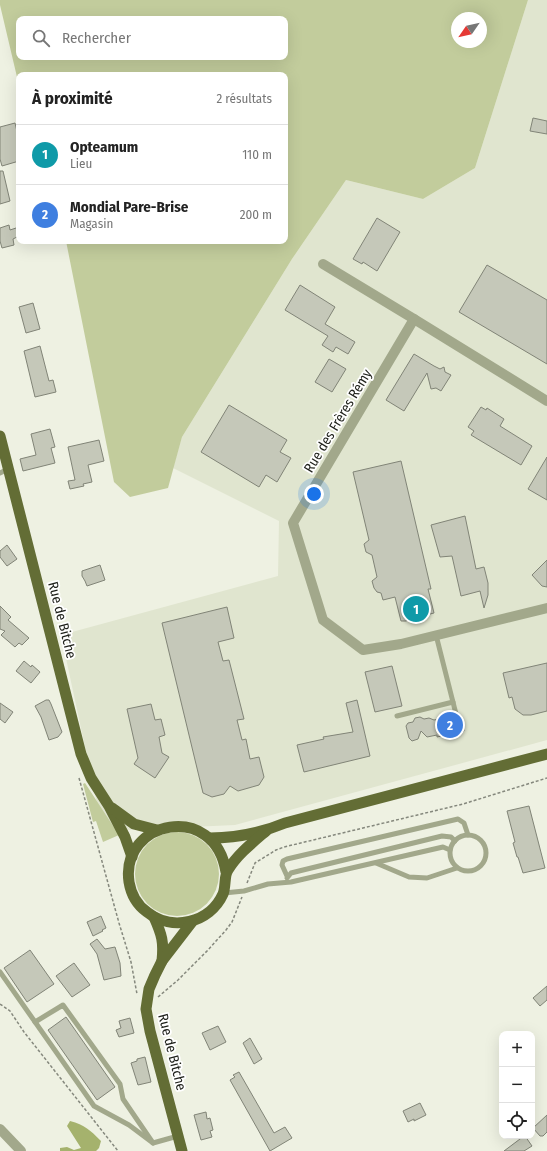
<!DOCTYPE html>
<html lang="fr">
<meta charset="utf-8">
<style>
:root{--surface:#fff;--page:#f6f6f6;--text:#222;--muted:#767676;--line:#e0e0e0;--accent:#626e17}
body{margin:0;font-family:"Fira Sans Condensed",sans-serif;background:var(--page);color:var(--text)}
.controls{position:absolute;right:12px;bottom:12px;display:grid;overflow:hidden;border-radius:8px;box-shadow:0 4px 16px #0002}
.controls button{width:36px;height:36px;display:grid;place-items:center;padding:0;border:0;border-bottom:1px solid var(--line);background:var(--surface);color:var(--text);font:20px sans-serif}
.compass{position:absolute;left:451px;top:12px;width:36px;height:36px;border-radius:50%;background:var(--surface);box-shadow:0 4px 16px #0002;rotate:236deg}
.you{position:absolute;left:314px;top:494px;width:14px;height:14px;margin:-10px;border:3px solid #fff;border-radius:50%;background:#1a73e8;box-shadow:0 0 0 6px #1a73e833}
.badge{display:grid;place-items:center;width:26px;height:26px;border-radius:50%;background:var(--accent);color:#fff;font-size:13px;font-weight:700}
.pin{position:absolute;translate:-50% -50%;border:2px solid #fff;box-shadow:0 1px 4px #0006}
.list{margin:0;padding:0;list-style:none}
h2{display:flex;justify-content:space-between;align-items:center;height:52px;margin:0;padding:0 16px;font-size:17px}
h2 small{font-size:13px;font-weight:400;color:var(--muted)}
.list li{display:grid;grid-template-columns:26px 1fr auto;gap:12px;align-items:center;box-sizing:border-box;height:60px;padding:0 16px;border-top:1px solid var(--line)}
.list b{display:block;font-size:15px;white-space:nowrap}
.list p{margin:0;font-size:13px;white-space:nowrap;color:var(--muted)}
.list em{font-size:13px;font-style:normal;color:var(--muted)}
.icon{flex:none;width:22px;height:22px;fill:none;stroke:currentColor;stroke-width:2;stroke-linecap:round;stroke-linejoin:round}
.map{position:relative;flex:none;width:547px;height:1151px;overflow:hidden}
.search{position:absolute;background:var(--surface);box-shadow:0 4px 16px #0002;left:16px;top:16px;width:272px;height:44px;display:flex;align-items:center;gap:10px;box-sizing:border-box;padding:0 14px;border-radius:8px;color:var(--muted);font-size:15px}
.panel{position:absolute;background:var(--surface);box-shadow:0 4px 16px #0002;left:16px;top:72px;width:272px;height:172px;border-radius:8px}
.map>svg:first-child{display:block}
.built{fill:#e0e5cf}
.green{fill:#c2cc9c;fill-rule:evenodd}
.water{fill:#a5b26d}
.building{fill:#c5c8b9;stroke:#818477}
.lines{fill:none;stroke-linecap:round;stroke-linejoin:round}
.path{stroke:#85887d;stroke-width:1.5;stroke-dasharray:3 2;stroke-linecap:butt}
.service{stroke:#a2a88b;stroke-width:5}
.minor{stroke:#a2a88b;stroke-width:10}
.primary{stroke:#636d35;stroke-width:11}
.labels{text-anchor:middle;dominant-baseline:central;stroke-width:3.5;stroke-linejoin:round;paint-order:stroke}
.street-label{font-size:14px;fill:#20221c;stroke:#fff}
</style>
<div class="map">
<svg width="547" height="1151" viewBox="0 0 547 1151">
<rect width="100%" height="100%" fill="#eef1e2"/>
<polygon class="built" points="528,0 547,0 547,740 235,825 103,831 61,635 278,576 279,521 173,468 182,437 292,259 346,180 423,199 475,168"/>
<g class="green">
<path d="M0 0H528L475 168 423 199 346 180 292 259 182 437 168 488 130 497 114 482 66 241H285V75H19V77H17L0 5ZM457 18H481V42H457ZM19 19H285V57H19Z"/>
<polygon points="85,783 119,835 103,842 96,821 93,822 83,784"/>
<circle cx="177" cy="874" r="42"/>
</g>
<path class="water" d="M70 1121C85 1125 90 1130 101 1141L99 1148 96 1151H60V1148L67 1147 74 1150 81 1148 67 1126Z"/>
<g class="building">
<polygon points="533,118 547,121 547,134 530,131"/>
<polygon points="15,123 19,140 19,161 2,166 0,159 0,127"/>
<polygon points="0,171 3,171 10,201 0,204"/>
<polygon points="377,218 400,232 377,271 363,262 362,264 353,259"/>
<polygon points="9,225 10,230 19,227 19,236 13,239 14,245 2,248 0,241 0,228"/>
<polygon points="487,265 547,300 547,364 459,312"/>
<polygon points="300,285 335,307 325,324 355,342 348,354 336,347 333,352 322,345 328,336 285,310"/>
<polygon points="33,303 40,329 26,333 19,307"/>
<polygon points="40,346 49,381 53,380 56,392 35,397 24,351"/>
<polygon points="414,354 434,366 440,369 444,367 445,372 451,375 441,391 436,388 431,389 427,373 404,411 386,400"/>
<polygon points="329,359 346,369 332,392 315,382"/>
<polygon points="229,405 287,440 280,452 291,458 277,482 266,475 259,487 201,452"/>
<polygon points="481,407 486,410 487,408 504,419 500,426 532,446 521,465 471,435 474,431 468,427"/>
<polygon points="50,429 55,447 51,448 55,463 23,471 20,459 36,455 31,434"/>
<polygon points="99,440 104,461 88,465 92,482 83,484 84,486 70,489 68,481 75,480 68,447"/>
<polygon points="547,457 547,500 528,489"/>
<polygon points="401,461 431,589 428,589 434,613 410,619 406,621 401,621 395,597 383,600 381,593 377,592 374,588 372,581 377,577 372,555 366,552 364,544 369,540 353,472"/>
<polygon points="465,516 476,569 484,567 488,583 488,595 484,608 480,591 461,596 452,556 440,557 431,525"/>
<polygon points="7,545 17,559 7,566 0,557 0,551"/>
<polygon points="547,560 547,587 542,586 532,575"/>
<polygon points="100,565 105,580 87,586 85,581 82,576 82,571"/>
<polygon points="0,606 11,617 8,620 29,638 22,645 19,643 15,647 1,635 5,631 0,629"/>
<polygon points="227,607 234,638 218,642 223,661 229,660 244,719 237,720 242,740 246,739 250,759 259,757 264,777 259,785 238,791 230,786 224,794 212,797 203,793 162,623"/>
<polygon points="24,661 31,667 32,665 40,672 31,683 16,671"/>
<polygon points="547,663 547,711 531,715 523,715 515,709 512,697 509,698 503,673"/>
<polygon points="392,666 402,706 375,712 365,672"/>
<polygon points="46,700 49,700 51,704 62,732 58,737 49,740 41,717 35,706"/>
<polygon points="357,700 370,756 304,772 297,745 324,739 323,737 353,732 346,703"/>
<polygon points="0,703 13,712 5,723 0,719"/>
<polygon points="151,704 155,720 161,719 165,735 159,737 162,753 169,757 155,778 134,764 138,758 127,709"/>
<polygon points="460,715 464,731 437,737 437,735 427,737 421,731 418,739 412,741 409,738 406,726 408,723 413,722 415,718 420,717 424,719 429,718 434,720 453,716 457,718"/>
<polygon points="529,806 545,868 523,873 518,857 517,857 513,843 515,842 507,811"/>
<polygon points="101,916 106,928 102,930 103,931 93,936 87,922"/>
<polygon points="97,939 105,949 115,947 120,963 121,976 104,980 97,954 90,944"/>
<polygon points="30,950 54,984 27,1002 4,968"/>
<polygon points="74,963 90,985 72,997 56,976"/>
<polygon points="547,986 547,1000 540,1006 533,998"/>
<polygon points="66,1017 115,1087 97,1100 48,1030"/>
<polygon points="130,1018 134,1033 119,1037 116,1030 121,1028 119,1021"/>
<polygon points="218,1026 226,1042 210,1050 202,1033"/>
<polygon points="250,1038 262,1059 254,1064 243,1043"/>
<polygon points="145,1057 151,1082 138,1085 131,1063 137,1061 137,1059"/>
<polygon points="239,1072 274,1133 285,1127 292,1138 270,1151 230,1080 235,1077 233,1075"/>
<polygon points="420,1103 426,1115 414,1121 414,1119 408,1122 403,1111"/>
<polygon points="206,1112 207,1119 210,1118 213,1130 210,1131 212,1137 201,1140 194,1115"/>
<polygon points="547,1115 547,1132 543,1136 540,1136 533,1128"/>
<polygon points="524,1136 525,1136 532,1146 524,1151 504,1151"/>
</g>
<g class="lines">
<g class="path">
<polyline points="79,778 119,923 131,962 137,994"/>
<polyline points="247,883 255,863 276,850 284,847 463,804 547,778"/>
<polyline points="158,997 178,980 208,950 226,930 232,922 242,897"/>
<polyline points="0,1004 10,1011 24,1032 118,1151"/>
</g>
<g class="service">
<polyline points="0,473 8,469"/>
<polyline points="436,635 456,714"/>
<polyline points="397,716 453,702"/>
<circle cx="468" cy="853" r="18"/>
<polyline points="376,863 409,877 427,878 457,868"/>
<polyline points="287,876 282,865 283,861 287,859 458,819 464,823 468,835"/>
<polyline points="287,878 291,873 299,871 442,836 451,837 455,841"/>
<polyline points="224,893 244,891 268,884 291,882 443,847 450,850"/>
<polyline points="0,972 94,1106 129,1125 153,1143"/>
<polyline points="35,1022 63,1005 120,1084 123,1099 153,1143 178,1136"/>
</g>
<g class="minor">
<polyline points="323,264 414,319"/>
<polyline points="547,401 414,319 293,523 323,620 363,650 401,644 547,608"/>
<polyline points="0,1129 21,1151"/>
</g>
<g class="primary">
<polyline points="0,436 81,754 91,778 109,806 125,837 132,857"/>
<polyline points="112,808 134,824 157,830"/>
<path d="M210 838C237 838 261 833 285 823L547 754"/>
<path d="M226 872C215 801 120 820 129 882 131 894 137 905 147 912 172 932 210 923 223 894 226 887 224 875 228 870 237 855 252 843 266 831"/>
<path d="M154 917C162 935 164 942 162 961"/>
<polyline points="182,1151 150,1031 146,1009 149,989 155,975 162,961 192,922"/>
</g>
</g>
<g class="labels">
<g class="street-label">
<text transform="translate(338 421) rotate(-59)">Rue des Frères Rémy</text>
<text transform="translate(62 620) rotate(76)">Rue de Bitche</text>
<text transform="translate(172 1052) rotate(76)">Rue de Bitche</text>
</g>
</g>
</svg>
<div class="controls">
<button>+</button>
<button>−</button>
<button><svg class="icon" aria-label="locate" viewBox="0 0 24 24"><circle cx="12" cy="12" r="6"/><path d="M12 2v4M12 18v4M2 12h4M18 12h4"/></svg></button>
</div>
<svg class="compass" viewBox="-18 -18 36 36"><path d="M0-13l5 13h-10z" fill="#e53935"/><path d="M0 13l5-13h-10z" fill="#767676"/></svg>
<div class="you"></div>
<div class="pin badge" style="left:416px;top:609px;background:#0f9aa8">1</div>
<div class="pin badge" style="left:450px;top:725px;background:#3f7fe0">2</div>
<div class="search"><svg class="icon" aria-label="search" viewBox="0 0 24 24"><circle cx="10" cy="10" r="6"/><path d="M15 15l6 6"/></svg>Rechercher</div>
<section class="panel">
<h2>À proximité<small>2 résultats</small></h2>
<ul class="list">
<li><span class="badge" style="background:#0f9aa8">1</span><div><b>Opteamum</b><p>Lieu</p></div><em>110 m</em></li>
<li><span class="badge" style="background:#3f7fe0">2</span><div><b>Mondial Pare-Brise</b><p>Magasin</p></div><em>200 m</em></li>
</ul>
</section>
</div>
